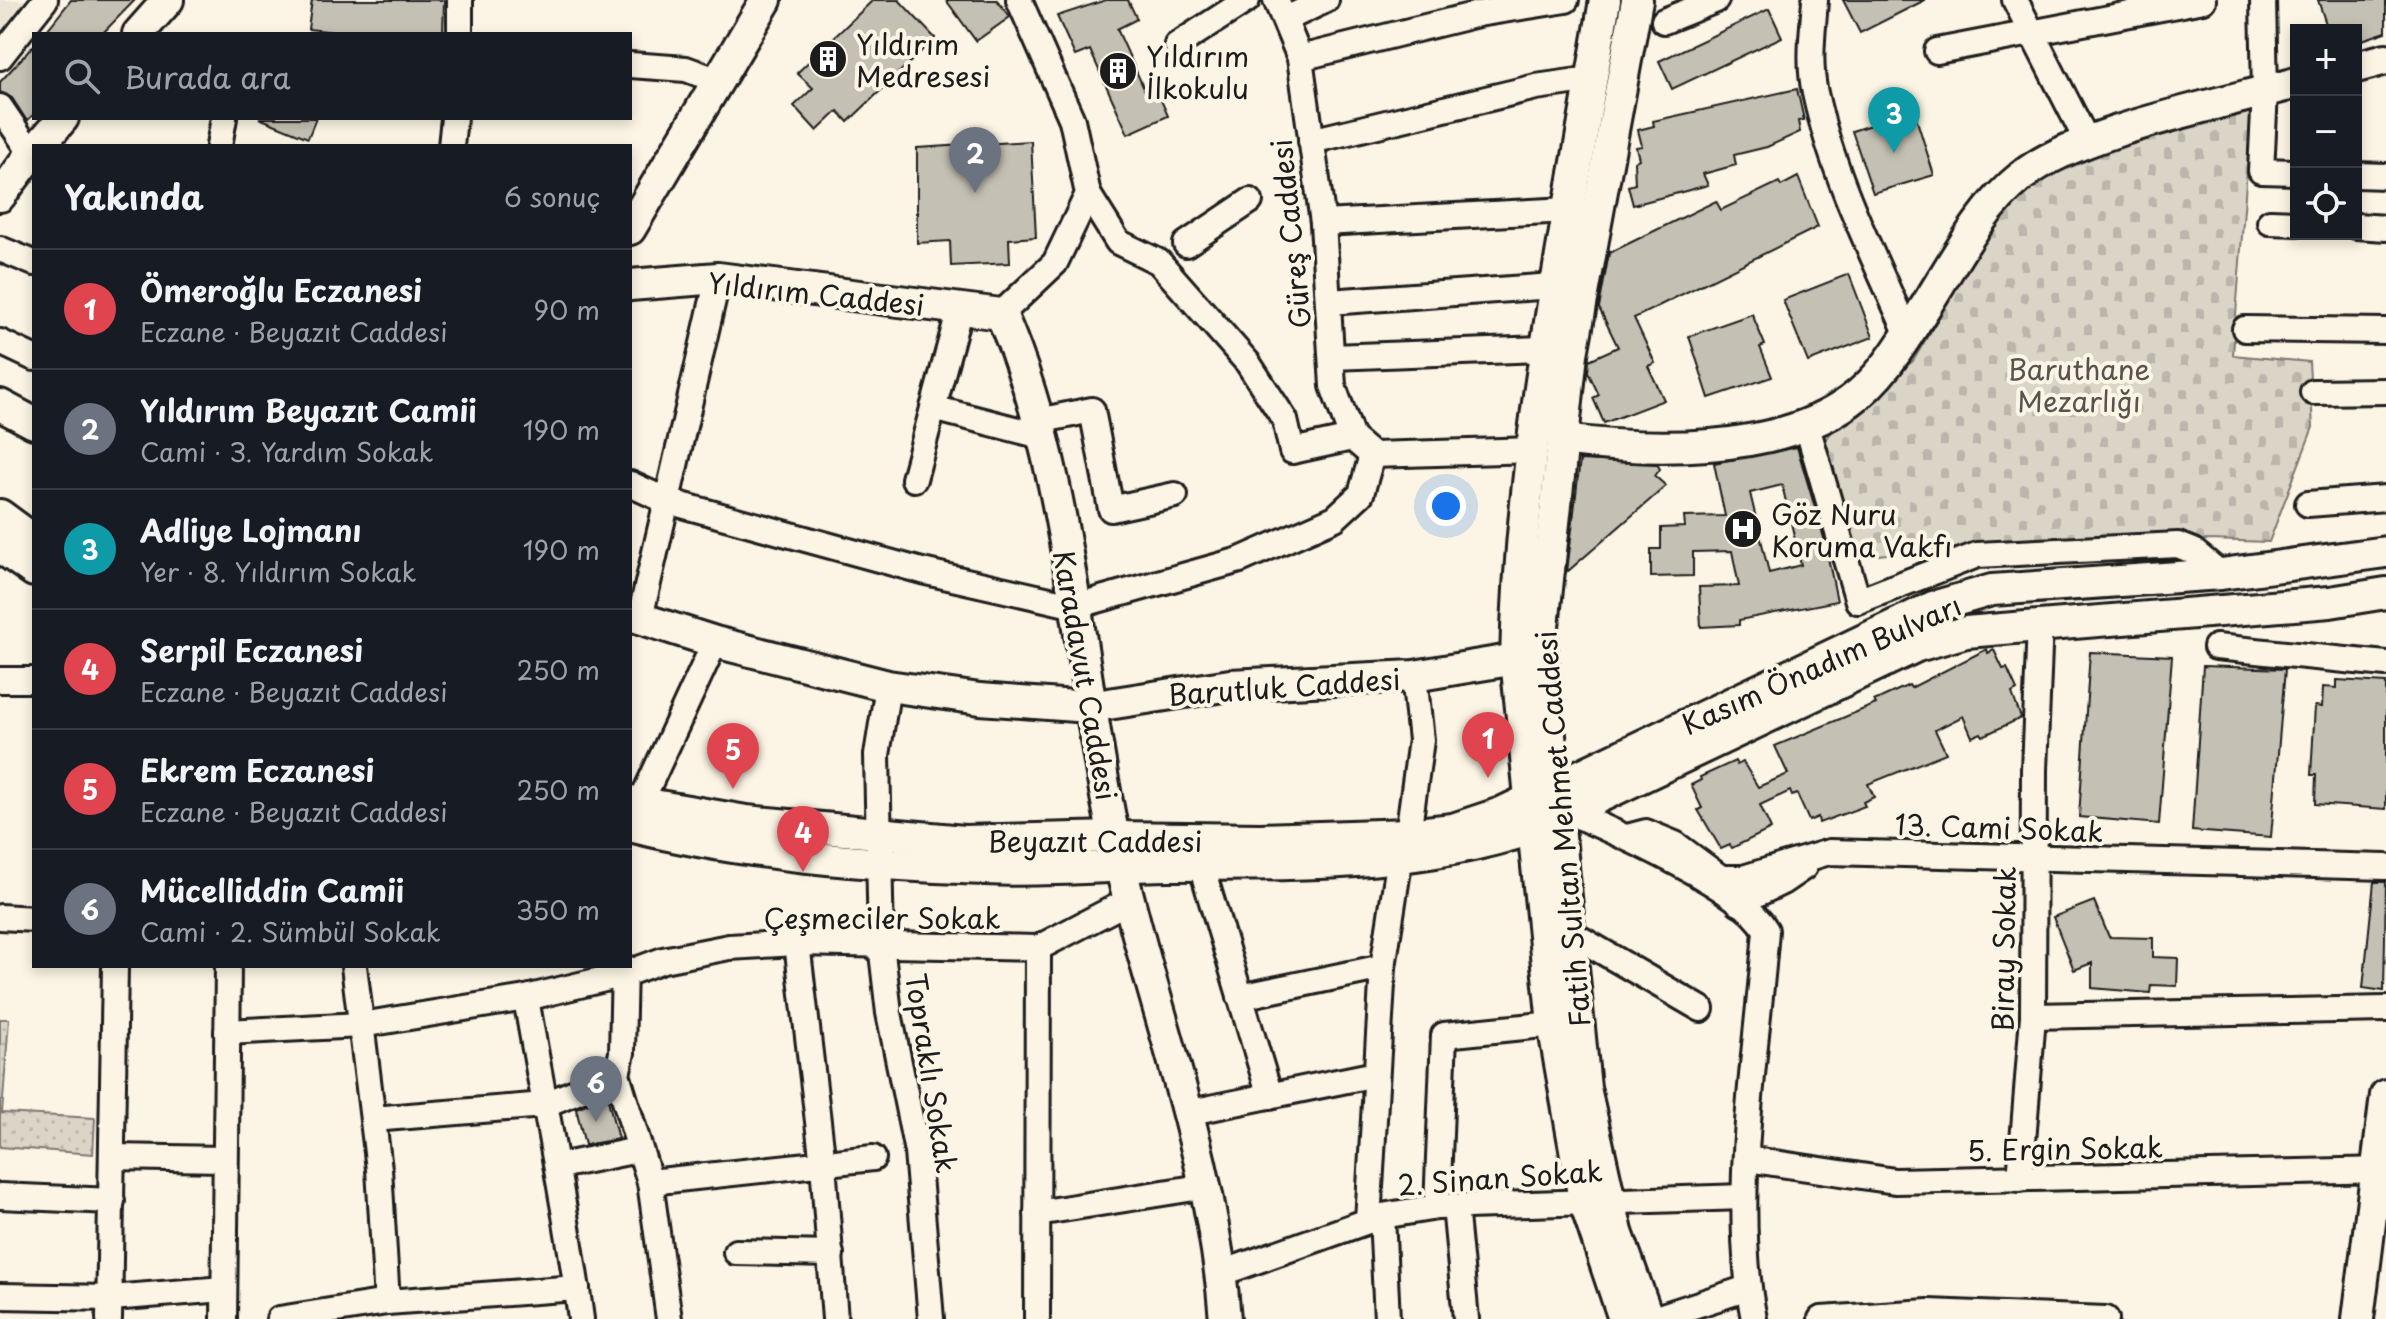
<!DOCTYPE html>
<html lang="tr">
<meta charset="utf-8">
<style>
:root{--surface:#171b24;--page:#242831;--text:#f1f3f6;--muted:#9ea1a6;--line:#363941;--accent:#919294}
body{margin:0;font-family:"Playpen Sans",sans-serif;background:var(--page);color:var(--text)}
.controls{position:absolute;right:24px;top:24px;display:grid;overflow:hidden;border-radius:0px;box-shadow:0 4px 12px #0003}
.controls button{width:72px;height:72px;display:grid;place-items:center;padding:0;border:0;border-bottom:2px solid var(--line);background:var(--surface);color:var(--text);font:40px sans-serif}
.you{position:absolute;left:1446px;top:506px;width:28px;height:28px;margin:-20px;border:6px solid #fff;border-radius:50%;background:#1a73e8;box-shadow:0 0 0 12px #1a73e833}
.badge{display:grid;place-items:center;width:52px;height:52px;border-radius:50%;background:var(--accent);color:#fff;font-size:26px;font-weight:700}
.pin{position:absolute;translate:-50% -66px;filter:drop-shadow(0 2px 4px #0008)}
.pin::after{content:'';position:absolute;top:42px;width:28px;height:24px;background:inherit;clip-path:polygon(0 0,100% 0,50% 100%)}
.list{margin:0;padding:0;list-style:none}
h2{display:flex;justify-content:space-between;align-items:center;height:104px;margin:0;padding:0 32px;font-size:34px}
h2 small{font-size:26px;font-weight:400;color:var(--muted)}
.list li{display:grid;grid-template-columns:52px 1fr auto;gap:24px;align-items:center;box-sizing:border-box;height:120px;padding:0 32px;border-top:2px solid var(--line)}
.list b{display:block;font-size:30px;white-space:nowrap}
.list p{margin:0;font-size:26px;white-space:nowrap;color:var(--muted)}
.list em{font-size:26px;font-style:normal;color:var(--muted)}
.icon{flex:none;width:44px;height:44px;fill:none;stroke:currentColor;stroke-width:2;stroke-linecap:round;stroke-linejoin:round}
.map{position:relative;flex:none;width:2386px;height:1319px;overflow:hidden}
.search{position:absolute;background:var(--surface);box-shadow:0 4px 12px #0003;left:32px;top:32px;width:600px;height:88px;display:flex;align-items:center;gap:20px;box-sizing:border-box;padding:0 28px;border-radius:0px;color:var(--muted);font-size:30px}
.panel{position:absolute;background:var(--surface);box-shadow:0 4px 12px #0003;left:32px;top:144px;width:600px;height:824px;border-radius:0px}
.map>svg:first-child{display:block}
.built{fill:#ebe5d6}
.grass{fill:url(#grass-dots);stroke:#7c7872;stroke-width:2}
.cemetery{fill:url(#cemetery-stones);stroke:#7c7872;stroke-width:2}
.building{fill:#c4c0b3;stroke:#1c1c1c;stroke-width:2;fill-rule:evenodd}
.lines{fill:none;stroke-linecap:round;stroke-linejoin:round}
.minor-casing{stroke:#1c1c1c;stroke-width:30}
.major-casing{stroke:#1c1c1c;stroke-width:36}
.minor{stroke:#fcf5e5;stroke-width:24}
.major{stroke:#fcf5e5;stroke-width:30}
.labels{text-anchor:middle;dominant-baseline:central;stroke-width:8;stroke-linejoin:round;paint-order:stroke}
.poi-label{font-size:28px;fill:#1c1c1c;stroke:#fcf5e5;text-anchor:start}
.street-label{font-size:28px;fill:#1c1c1c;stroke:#fcf5e5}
.park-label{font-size:28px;fill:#555450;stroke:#fcf5e5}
</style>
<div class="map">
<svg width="2386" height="1319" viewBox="0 0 2386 1319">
<defs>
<pattern id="grass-dots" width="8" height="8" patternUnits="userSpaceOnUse" patternTransform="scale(2)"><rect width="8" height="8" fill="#dbd5c8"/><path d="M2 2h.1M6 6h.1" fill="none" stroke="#bbb6ab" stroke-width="1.8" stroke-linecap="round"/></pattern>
<pattern id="cemetery-stones" width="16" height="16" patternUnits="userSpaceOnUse" patternTransform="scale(2)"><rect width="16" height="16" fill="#dbd5c8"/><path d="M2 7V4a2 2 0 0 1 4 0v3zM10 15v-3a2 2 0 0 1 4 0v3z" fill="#bbb6ab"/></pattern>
</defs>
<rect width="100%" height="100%" fill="#fcf5e5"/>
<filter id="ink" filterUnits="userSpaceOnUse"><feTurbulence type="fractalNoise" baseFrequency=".0125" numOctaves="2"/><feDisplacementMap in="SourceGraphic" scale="16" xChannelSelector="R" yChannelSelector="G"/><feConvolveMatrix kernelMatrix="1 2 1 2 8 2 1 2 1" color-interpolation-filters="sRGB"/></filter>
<g filter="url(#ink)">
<polygon class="built" points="0,0 28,0 0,38"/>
<polygon class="grass" points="0,1019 9,1019 2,1113 95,1118 93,1154 0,1147"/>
<path class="cemetery" d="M2252 102 2233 355 2309 362 2313 427 2269 542C2131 536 1995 542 1858 557L1824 441 1855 405 1913 361 2004 207 2091 146Z"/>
<g class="building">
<polygon points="71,0 135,0 102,34 44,34"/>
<polygon points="312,0 444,0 443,34 355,34 308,29"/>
<polygon points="873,0 899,0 935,38 848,122 838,111 817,131 794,106 813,88 797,73"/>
<polygon points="946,0 997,0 1010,17 976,41"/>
<polygon points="1106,0 1128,0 1137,19 1117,29 1145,91 1155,86 1168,116 1128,134 1090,50 1075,56 1057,16"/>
<polygon points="1843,0 1925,0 1860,33"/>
<polygon points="2318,0 2386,0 2386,32 2356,42 2356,30 2328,30"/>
<polygon points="1769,9 1782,37 1672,89 1659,61"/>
<polygon points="34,45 34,114 27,121 12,98 0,92 0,82"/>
<polygon points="1797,89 1804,120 1798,121 1800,132 1767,147 1734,155 1736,165 1703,174 1708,185 1633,205 1628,186 1635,184 1634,162 1639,159 1636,147 1642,146 1638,130 1654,126 1653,121"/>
<polygon points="1914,111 1934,175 1873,193 1852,131"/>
<polygon points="259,118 316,118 308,138"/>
<polygon points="1031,141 1036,237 1009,239 1010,263 951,266 950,241 917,243 917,148"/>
<polygon points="1798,177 1818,227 1634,318 1655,363 1648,366 1664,400 1604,423 1593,398 1599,395 1588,372 1589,360 1618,347 1599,308 1609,253 1716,201 1721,210 1779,182 1781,186"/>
<polygon points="1849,274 1873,337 1808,362 1783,300"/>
<polygon points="1752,314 1765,345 1760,347 1772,377 1709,398 1689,336"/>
<path d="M1797 447 1824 538 1837 601 1739 620V625L1701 627 1699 587 1739 586 1732 551 1693 552V576L1651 577V549H1661V528L1685 527 1684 517 1725 516 1714 463ZM1782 485 1801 565 1769 573 1750 493Z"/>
<polygon points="1580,460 1657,464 1660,469 1655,476 1666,486 1567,572"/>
<polygon points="1987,649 1988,653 1994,650 2003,669 2007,668 2017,690 2012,693 2021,718 1983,736 1981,733 1972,737 1963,716 1935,730 1946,753 1868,784 1874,797 1863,802 1865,806 1819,823 1818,817 1809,821 1797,794 1792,796 1790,791 1760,805 1771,829 1732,848 1730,845 1721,849 1698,810 1702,808 1691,785 1701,780 1700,777 1735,761 1737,765 1743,762 1758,787 1788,774 1775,746 1876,704 1874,701 1909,685 1911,688"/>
<polygon points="2090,652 2172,656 2159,824 2079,817"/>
<polygon points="2203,666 2285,669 2271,837 2192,831"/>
<polygon points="2337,680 2386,683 2386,809 2315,804 2316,775 2311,775 2315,706 2322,707 2323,687 2337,688"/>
<polygon points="2374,882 2386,882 2384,991 2363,988"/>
<polygon points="2094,901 2109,937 2153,938 2153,957 2178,958 2177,986 2151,985 2150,993 2092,988 2092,963 2074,970 2053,917"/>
<polygon points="607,1096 618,1139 585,1145 576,1108"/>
</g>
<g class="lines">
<g class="minor-casing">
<g id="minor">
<polyline points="1276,0 1300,58 1323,223 1333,386 1352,438 1372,455"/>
<path d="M1815 0C1813 31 1808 62 1815 93 1833 177 1874 257 1908 335"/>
<polyline points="2015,0 2087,141"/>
<polyline points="2263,0 2265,92 2261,171 2296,172"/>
<polyline points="1286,19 1326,0"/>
<polyline points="1664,21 1716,0"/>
<polyline points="460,34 460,0"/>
<polyline points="1177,45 1247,0"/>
<polyline points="1937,51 2203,0"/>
<polyline points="0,57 45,0"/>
<polyline points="1300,58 1478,14 1566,0"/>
<polyline points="630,65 686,69 719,81"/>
<polyline points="0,107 32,154"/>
<polyline points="1311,141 1536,87 1592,79"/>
<polyline points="219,146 224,118"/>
<polyline points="451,146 454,118"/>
<polyline points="2356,175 2386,176"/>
<polyline points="1088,194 1118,242 1159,262 1248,363 1285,420 1292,451 1352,438"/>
<polyline points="2270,222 2296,223"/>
<polyline points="1323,223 1569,210"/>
<polyline points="2356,226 2386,228"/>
<polyline points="1186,244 1250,201"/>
<polyline points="0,249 34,263"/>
<polyline points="1329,302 1553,286"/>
<polyline points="1001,314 1055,263 1088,194 1072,120 1019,0"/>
<polyline points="2245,329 2386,331"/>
<polyline points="0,342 34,358"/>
<polyline points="1332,357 1543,349"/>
<polyline points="2313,392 2386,391"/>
<polyline points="933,408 1041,436"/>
<polyline points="1038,421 1092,410 1111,509 1175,495"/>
<polyline points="1806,423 1858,601 1977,555 2178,545 2193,551 2221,574"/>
<polyline points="1372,455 1534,450"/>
<polyline points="914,479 960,308"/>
<polyline points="630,484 667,501 922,571 1076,606 1240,560 1335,518 1361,494 1372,455"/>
<polyline points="2308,504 2386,498"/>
<polyline points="640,618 718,278"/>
<polyline points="2216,647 2386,664"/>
<polyline points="0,680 34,680"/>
<polyline points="888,686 877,755 881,944 889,1013 917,1152 931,1319"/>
<polyline points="640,804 715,642"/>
<path d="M1569 812C1617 833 1742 887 1766 930 1757 1053 1730 1198 1754 1319"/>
<polyline points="1408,834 1421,740 1414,676"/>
<polyline points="1627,837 1646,832 1675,844 1721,878 1743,878 1829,852 2386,867"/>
<polyline points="1201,865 1270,1096"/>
<polyline points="1739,903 1782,882 1804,867"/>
<polyline points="0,917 34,919"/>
<polyline points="1567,931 1701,1009"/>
<polyline points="797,943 823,1164 835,1319"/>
<polyline points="354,966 379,1169 387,1302"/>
<polyline points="624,966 622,1053 617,1074 650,1182 669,1319"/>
<polyline points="1240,997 1383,967"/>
<path d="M526 998C544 1105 567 1211 581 1319"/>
<polyline points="2033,1016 2386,1009"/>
<polyline points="227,1032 361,1025 526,998 625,974 663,960 729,947 797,943 1038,948 1130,900"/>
<polyline points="1191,1112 1376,1074"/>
<polyline points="373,1119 544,1105 617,1074"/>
<polyline points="112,1157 224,1159"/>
<polyline points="1747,1159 1895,1181 2386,1170"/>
<polyline points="559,1166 638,1150"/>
<polyline points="2020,1179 2033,1016 2034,770 2040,624"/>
<polyline points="650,1182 873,1158"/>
<polyline points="0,1196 112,1201"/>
<polyline points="1455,1206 1466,1319"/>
<polyline points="1437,1207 1444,1035 1553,1024"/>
<polyline points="1037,1213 1207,1186"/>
<polyline points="1382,1216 1387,1319"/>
<polyline points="1368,1221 1383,967 1400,857"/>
<polyline points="736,1252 831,1254"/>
<polyline points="1222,1273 1382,1216 1437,1207 1744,1197"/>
<polyline points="0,1296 111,1298 224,1289"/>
<polyline points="109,1319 115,966"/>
<polyline points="224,1319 228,966"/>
<polyline points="279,1319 387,1302 577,1288"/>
<polyline points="1037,1319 1038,948"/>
<polyline points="1653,1319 1748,1288"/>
<polyline points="1821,1319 1928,1312 2106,1319"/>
</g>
</g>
<g class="major-casing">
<g id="major">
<path d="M1605 0C1569 219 1521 437 1516 659L1553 1024 1584 1200 1624 1319"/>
<polyline points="1637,0 1572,354 1541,645 1585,1088 1617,1232 1648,1319"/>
<polyline points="138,34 168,0"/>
<polyline points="2356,67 2386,59"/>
<polyline points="39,146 63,118"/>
<polyline points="0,196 34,151"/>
<polyline points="630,229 766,0"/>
<path d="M630 285 718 278 1001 314C1072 476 1077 665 1114 837 1149 1001 1212 1150 1225 1319"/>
<polyline points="0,405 34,423"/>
<path d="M1562 440C1648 451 1777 455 1850 401 1882 378 1901 345 1922 312 1952 266 1978 211 2022 176 2075 132 2225 103 2296 83"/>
<polyline points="0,515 34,540"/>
<polyline points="0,547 34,571"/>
<polyline points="630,615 715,642 888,686 980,699 1089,707 1230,685 1414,676 1516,659"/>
<polyline points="630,801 746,821 964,841 1114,837 1260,839 1408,834 1453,829 1501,813 1933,607 1992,590 2221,574 2386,552"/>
<path d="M630 826C744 855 868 865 985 869 1046 872 1107 866 1168 865 1290 864 1417 868 1534 828L1917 646 1966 632 2330 602 2386 593"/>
<polyline points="2358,1319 2386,1095"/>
</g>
</g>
<use href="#minor" class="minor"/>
<use href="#major" class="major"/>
</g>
</g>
<defs>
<g id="building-disc" transform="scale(2)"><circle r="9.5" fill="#1c1c1c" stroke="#fcf5e5"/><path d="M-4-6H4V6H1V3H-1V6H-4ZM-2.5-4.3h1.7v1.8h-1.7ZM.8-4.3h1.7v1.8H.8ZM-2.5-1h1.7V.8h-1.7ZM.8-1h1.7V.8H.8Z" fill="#fff"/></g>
<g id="hospital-disc" transform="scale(2)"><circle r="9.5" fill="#1c1c1c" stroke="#fcf5e5"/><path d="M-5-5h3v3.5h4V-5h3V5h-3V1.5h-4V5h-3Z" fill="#fff"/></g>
</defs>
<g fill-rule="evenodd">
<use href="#building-disc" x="828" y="59"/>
<use href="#building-disc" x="1118" y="71"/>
<use href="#hospital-disc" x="1743" y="529"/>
</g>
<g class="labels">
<g class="poi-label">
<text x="856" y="43">Yıldırım<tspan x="856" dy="32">Medresesi</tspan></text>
<text x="1146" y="55">Yıldırım<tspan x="1146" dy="32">İlkokulu</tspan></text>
<text x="1771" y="513">Göz Nuru<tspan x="1771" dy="32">Koruma Vakfı</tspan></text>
</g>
<g class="street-label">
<text transform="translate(1290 234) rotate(-96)">Güreş Caddesi</text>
<text transform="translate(816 293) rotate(6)">Yıldırım Caddesi</text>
<text transform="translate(1821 664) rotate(-24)">Kasım Önadım Bulvarı</text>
<text transform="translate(1086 675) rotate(80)">Karadavut Caddesi</text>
<text transform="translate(1284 686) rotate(-4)">Barutluk Caddesi</text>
<text transform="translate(1999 827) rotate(2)">13. Cami Sokak</text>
<text transform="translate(1562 829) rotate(-95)">Fatih Sultan Mehmet Caddesi</text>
<text x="1095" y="840">Beyazıt Caddesi</text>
<text x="882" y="917">Çeşmeciler Sokak</text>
<text transform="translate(2003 949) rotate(-89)">Biray Sokak</text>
<text transform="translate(932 1073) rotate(81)">Topraklı Sokak</text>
<text transform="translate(2065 1148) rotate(-1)">5. Ergin Sokak</text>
<text transform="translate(1500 1177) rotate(-4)">2. Sinan Sokak</text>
</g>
<g class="park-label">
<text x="2079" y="368">Baruthane<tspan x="2079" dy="32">Mezarlığı</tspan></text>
</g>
</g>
</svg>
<div class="controls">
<button>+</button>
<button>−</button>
<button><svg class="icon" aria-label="locate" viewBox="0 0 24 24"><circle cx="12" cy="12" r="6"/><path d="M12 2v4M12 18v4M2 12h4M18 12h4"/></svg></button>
</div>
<div class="you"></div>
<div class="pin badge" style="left:1488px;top:778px;background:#e0444e">1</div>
<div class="pin badge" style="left:975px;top:193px;background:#6b7280">2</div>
<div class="pin badge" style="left:1894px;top:153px;background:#0f9aa8">3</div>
<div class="pin badge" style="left:803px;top:872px;background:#e0444e">4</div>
<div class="pin badge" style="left:733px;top:789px;background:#e0444e">5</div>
<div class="pin badge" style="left:596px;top:1122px;background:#6b7280">6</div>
<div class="search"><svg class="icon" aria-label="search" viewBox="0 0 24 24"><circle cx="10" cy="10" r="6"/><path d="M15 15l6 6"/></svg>Burada ara</div>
<section class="panel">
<h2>Yakında<small>6 sonuç</small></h2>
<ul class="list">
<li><span class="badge" style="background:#e0444e">1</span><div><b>Ömeroğlu Eczanesi</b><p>Eczane · Beyazıt Caddesi</p></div><em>90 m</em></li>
<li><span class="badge" style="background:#6b7280">2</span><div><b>Yıldırım Beyazıt Camii</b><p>Cami · 3. Yardım Sokak</p></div><em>190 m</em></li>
<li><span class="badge" style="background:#0f9aa8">3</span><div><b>Adliye Lojmanı</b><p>Yer · 8. Yıldırım Sokak</p></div><em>190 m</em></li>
<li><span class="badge" style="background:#e0444e">4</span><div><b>Serpil Eczanesi</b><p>Eczane · Beyazıt Caddesi</p></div><em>250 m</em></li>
<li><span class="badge" style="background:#e0444e">5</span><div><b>Ekrem Eczanesi</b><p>Eczane · Beyazıt Caddesi</p></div><em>250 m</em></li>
<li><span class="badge" style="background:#6b7280">6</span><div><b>Mücelliddin Camii</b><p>Cami · 2. Sümbül Sokak</p></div><em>350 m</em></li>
</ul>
</section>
</div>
